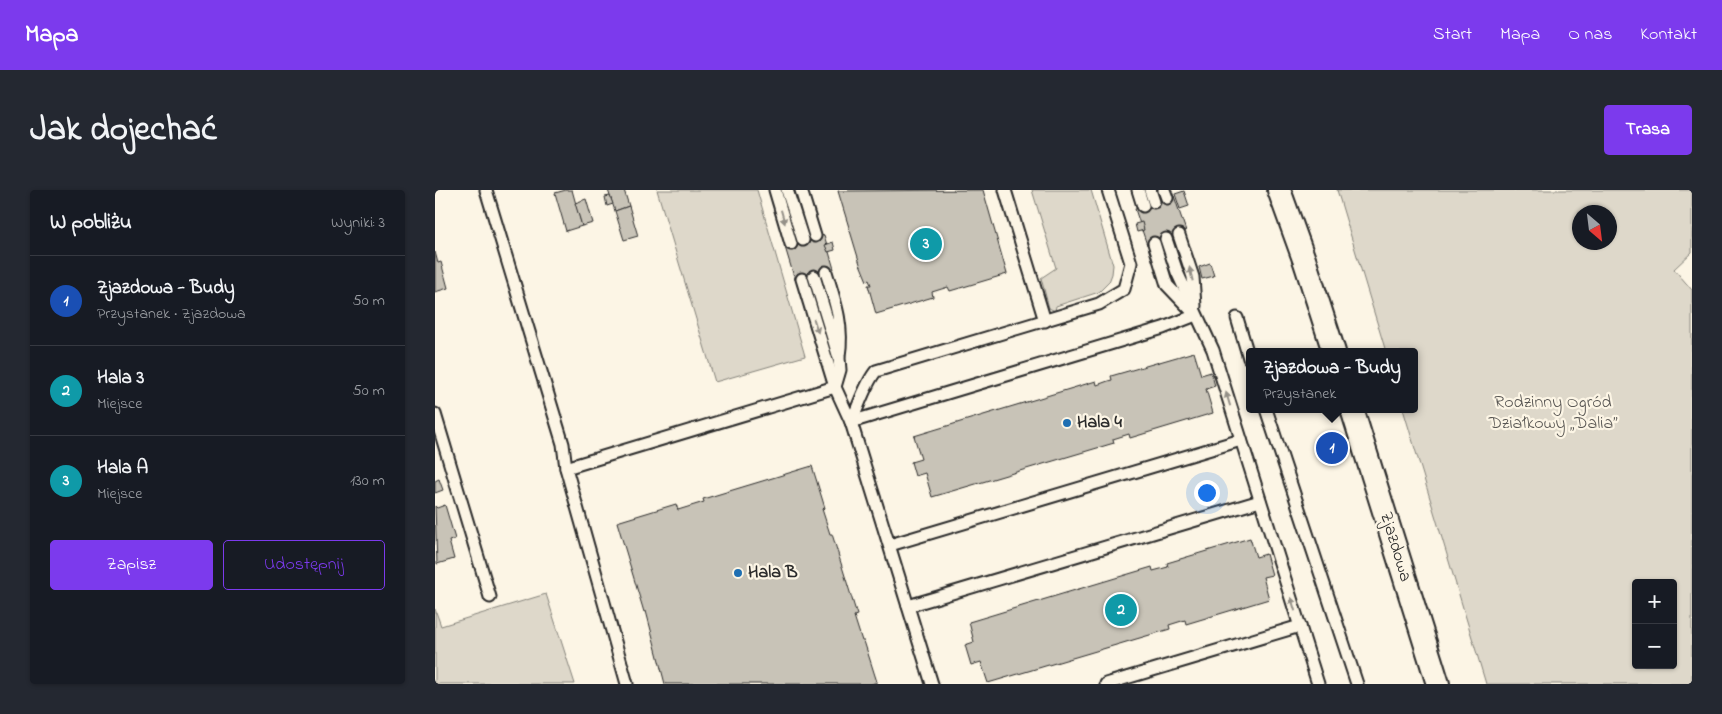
<!DOCTYPE html>
<html lang="pl">
<meta charset="utf-8">
<style>
:root{--surface:#171b24;--page:#242831;--text:#f1f3f6;--muted:#9ea1a6;--line:#363941;--accent:#7c3aed}
body{margin:0;font-family:"Indie Flower",sans-serif;background:var(--page);color:var(--text)}
.controls{position:absolute;right:15px;bottom:15px;display:grid;overflow:hidden;border-radius:5px;box-shadow:0 1px 4px #0004}
.controls button{width:45px;height:45px;display:grid;place-items:center;padding:0;border:0;border-bottom:1px solid var(--line);background:var(--surface);color:var(--text);font:25px sans-serif}
.compass{position:absolute;left:1137px;top:15px;width:45px;height:45px;border-radius:50%;background:var(--surface);box-shadow:0 1px 4px #0004;rotate:152deg}
.you{position:absolute;left:771px;top:302px;width:18px;height:18px;margin:-12px;border:4px solid #fff;border-radius:50%;background:#1a73e8;box-shadow:0 0 0 8px #1a73e833}
.badge{display:grid;place-items:center;width:32px;height:32px;border-radius:50%;background:var(--accent);color:#fff;font-size:16px;font-weight:700}
.pin{position:absolute;translate:-50% -50%;border:2px solid #fff;box-shadow:0 1px 5px #0006}
.popup{position:absolute;left:811px;top:158px;width:172px;height:65px;box-sizing:border-box;display:grid;place-content:center;border-radius:5px;background:var(--surface);filter:drop-shadow(0 1px 4px #0005);font-size:16px;white-space:nowrap;color:var(--muted)}
.popup b{font-size:19px;color:var(--text)}
.popup::after{content:'';position:absolute;left:50%;top:100%;margin-left:-10px;border:10px solid transparent;border-top-color:var(--surface)}
.list{margin:0;padding:0;list-style:none}
h2{display:flex;justify-content:space-between;align-items:center;height:65px;margin:0;padding:0 20px;font-size:21px}
h2 small{font-size:16px;font-weight:400;color:var(--muted)}
.list li{display:grid;grid-template-columns:32px 1fr auto;gap:15px;align-items:center;box-sizing:border-box;height:90px;padding:0 20px;border-top:1px solid var(--line)}
.list b{display:block;font-size:19px;white-space:nowrap}
.list p{margin:0;font-size:16px;white-space:nowrap;color:var(--muted)}
.list em{font-size:16px;font-style:normal;color:var(--muted)}
.actions{display:flex;gap:10px;padding:15px 20px}
.actions a{flex:1;padding:11px 0;border:1px solid var(--accent);border-radius:5px;text-align:center;font-size:18px;color:var(--accent)}
.actions .main{background:var(--accent);color:#fff}
.map{position:relative;flex:none;width:1257px;height:494px;overflow:hidden;border-radius:5px}
header{display:flex;align-items:center;gap:30px;box-sizing:border-box;height:70px;padding:0 25px;background:var(--accent);color:#fff}
header strong{font-size:24px}
nav{display:flex;gap:28px;margin-inline-start:auto;font-size:18px}
.intro{display:flex;align-items:center;justify-content:space-between;box-sizing:border-box;height:120px;padding:0 30px}
h1{margin:0;font-size:35px}
.button{padding:12px 22px;border-radius:5px;background:var(--accent);color:#fff;font-size:18px;font-weight:700}
main{display:flex;gap:30px;padding:0 30px}
aside{flex:1;background:var(--surface);border-radius:5px;box-shadow:0 1px 4px #0004}
.map>svg:first-child{display:block}
.green{fill:#ded8ca;stroke:#84827a;fill-rule:evenodd}
.building{fill:#c8c3b7;stroke:#2b2b2b}
.lines{fill:none;stroke-linecap:round;stroke-linejoin:round}
.lane-casing{stroke:#2b2b2b;stroke-width:15}
.street-casing{stroke:#2b2b2b;stroke-width:26}
.lane{stroke:#fcf5e5;stroke-width:11}
.street{stroke:#fcf5e5;stroke-width:22}
.oneway{fill:#949088}
.poi-dot{fill:#1f6fb2;stroke:#fcf5e5;stroke-width:2}
.labels{text-anchor:middle;dominant-baseline:central;stroke-width:4.5;stroke-linejoin:round;paint-order:stroke}
.park-label{font-size:18px;fill:#585653;stroke:#fcf5e5}
.poi-label{font-size:18px;font-weight:bold;fill:#2b2b2b;stroke:#fcf5e5;text-anchor:start}
.street-label{font-size:18px;fill:#2b2b2b;stroke:#fcf5e5}
</style>
<header>
<strong>Mapa</strong>
<nav><a>Start</a><a>Mapa</a><a>O nas</a><a>Kontakt</a></nav>
</header>
<div class="intro"><h1>Jak dojechać</h1><a class="button">Trasa</a></div>
<main>
<aside>
<h2>W pobliżu<small>Wyniki: 3</small></h2>
<ul class="list">
<li><span class="badge" style="background:#1a4fb4">1</span><div><b>Zjazdowa - Budy</b><p>Przystanek · Zjazdowa</p></div><em>50 m</em></li>
<li><span class="badge" style="background:#0f9aa8">2</span><div><b>Hala 3</b><p>Miejsce</p></div><em>50 m</em></li>
<li><span class="badge" style="background:#0f9aa8">3</span><div><b>Hala A</b><p>Miejsce</p></div><em>130 m</em></li>
</ul>
<div class="actions"><a class="main">Zapisz</a><a>Udostępnij</a></div>
</aside>
<div class="map">
<svg width="1257" height="494" viewBox="0 0 1257 494">
<rect width="100%" height="100%" fill="#fcf5e5"/>
<filter id="ink" filterUnits="userSpaceOnUse"><feTurbulence type="fractalNoise" baseFrequency=".02" numOctaves="2"/><feDisplacementMap in="SourceGraphic" scale="10" xChannelSelector="R" yChannelSelector="G"/><feConvolveMatrix kernelMatrix="1 2 1 2 8 2 1 2 1" color-interpolation-filters="sRGB"/></filter>
<g filter="url(#ink)">
<g class="green">
<polygon points="222,0 322,0 370,166 280,192"/>
<polygon points="597,0 656,0 678,75 677,84 674,92 664,102 621,116 620,121 614,118 606,88 621,78"/>
<path d="M902 0H1257V62L1239 79 1257 100V494H1051L968 219H980V162H951ZM1174 22V52H1144V22ZM1201 393H1238V475H1201Z"/>
<polygon points="111,404 140,494 0,494 0,419 6,436"/>
</g>
<g class="building">
<polygon points="131,0 137,0 147,36 131,41 120,3"/>
<polygon points="173,0 189,0 194,16 180,21"/>
<polygon points="548,0 572,84 515,101 513,97 497,102 498,107 441,124 433,95 436,95 434,90 432,91 425,74 403,1"/>
<polygon points="749,1 754,16 745,19 740,4"/>
<polygon points="175,6 178,14 172,16 170,7"/>
<polygon points="739,6 751,41 712,55 700,19"/>
<polygon points="151,9 158,33 147,36 140,13"/>
<polygon points="194,16 203,46 189,50 180,21"/>
<polygon points="707,32 709,40 702,42 700,34"/>
<polygon points="389,45 399,79 360,90 350,57"/>
<polygon points="398,52 400,60 393,62 390,55"/>
<polygon points="0,62 3,73 6,72 13,98 0,102"/>
<polygon points="775,73 779,86 767,89 764,77"/>
<polygon points="759,162 766,185 776,182 780,196 771,199 778,223 695,248 694,244 678,249 679,253 497,307 490,283 480,286 476,272 486,269 479,246 661,191 662,195 673,191 677,190 676,186"/>
<polygon points="377,276 390,318 387,319 395,344 397,344 422,425 419,426 427,451 429,451 442,492 436,494 230,494 211,421 209,422 182,332 241,314 243,320 269,312 268,309"/>
<polygon points="4,289 8,300 0,303 0,291"/>
<polygon points="10,315 20,349 14,351 19,369 2,374 0,316 2,318"/>
<polygon points="815,348 821,367 831,364 837,385 828,387 834,409 751,434 750,430 734,435 735,439 553,493 546,472 536,475 530,455 539,452 534,432 717,377 718,381 733,377 732,373"/>
</g>
<g class="lines">
<g class="lane-casing">
<g id="lane">
<polyline points="51,0 128,254 131,278"/>
<polyline points="340,0 356,54"/>
<polyline points="352,0 368,50"/>
<polyline points="366,0 380,46"/>
<polyline points="570,0 610,131"/>
<polyline points="703,0 708,16"/>
<polyline points="715,0 719,12"/>
<polyline points="729,0 732,8"/>
<polyline points="744,45 758,87 760,116"/>
<polyline points="731,49 742,82 778,160 883,494"/>
<polyline points="719,53 732,95 755,119"/>
<path d="M391 82C400 111 409 136 404 166"/>
<polyline points="367,89 400,197 416,232 728,138 761,125"/>
<polyline points="802,128 814,168"/>
<polyline points="831,219 922,494"/>
<polyline points="0,224 55,407"/>
<polyline points="455,355 806,250"/>
<polyline points="473,416 825,311"/>
<polyline points="192,494 131,278 400,197 405,180 404,168 379,86"/>
<path d="M497 494 416 232C424 216 430 194 441 181L664 114 689 99 696 73 673 0"/>
<polyline points="671,494 865,436"/>
</g>
</g>
<g class="street-casing">
<g id="street">
<polyline points="844,0 870,72 899,162"/>
<polyline points="917,219 1003,494"/>
</g>
</g>
<use href="#lane" class="lane"/>
<use href="#street" class="street"/>
</g>
<defs><path id="oneway-solid" d="M-6-.8H1V-3.2L6.5 0L1 3.2V.8H-6Z" transform="scale(1.25)"/></defs>
<g class="oneway">
<use href="#oneway-solid" transform="translate(348 27) rotate(74)"/>
<use href="#oneway-solid" transform="translate(756 84) rotate(-103)"/>
<use href="#oneway-solid" transform="translate(381 136) rotate(72)"/>
<use href="#oneway-solid" transform="translate(793 209) rotate(-107)"/>
<use href="#oneway-solid" transform="translate(858 414) rotate(-107)"/>
</g>
</g>
<g class="poi-dot">
<circle cx="632" cy="233" r="5"/>
<circle cx="303" cy="383" r="5"/>
</g>
<g class="labels">
<g class="park-label">
<text x="1118" y="213">Rodzinny Ogród<tspan x="1118" dy="21">Działkowy „Dalia”</tspan></text>
</g>
<g class="poi-label">
<text x="642" y="233">Hala 4</text>
<text x="313" y="383">Hala B</text>
</g>
<g class="street-label">
<text transform="translate(960 357) rotate(73)">Zjazdowa</text>
</g>
</g>
</svg>
<div class="controls">
<button>+</button>
<button>−</button>
</div>
<svg class="compass" viewBox="-18 -18 36 36"><path d="M0-13l5 13h-10z" fill="#e53935"/><path d="M0 13l5-13h-10z" fill="#9ea1a6"/></svg>
<div class="you"></div>
<div class="pin badge" style="left:897px;top:258px;background:#1a4fb4">1</div>
<div class="popup"><b>Zjazdowa - Budy</b>Przystanek</div>
<div class="pin badge" style="left:686px;top:420px;background:#0f9aa8">2</div>
<div class="pin badge" style="left:491px;top:54px;background:#0f9aa8">3</div>
</div>
</main>
